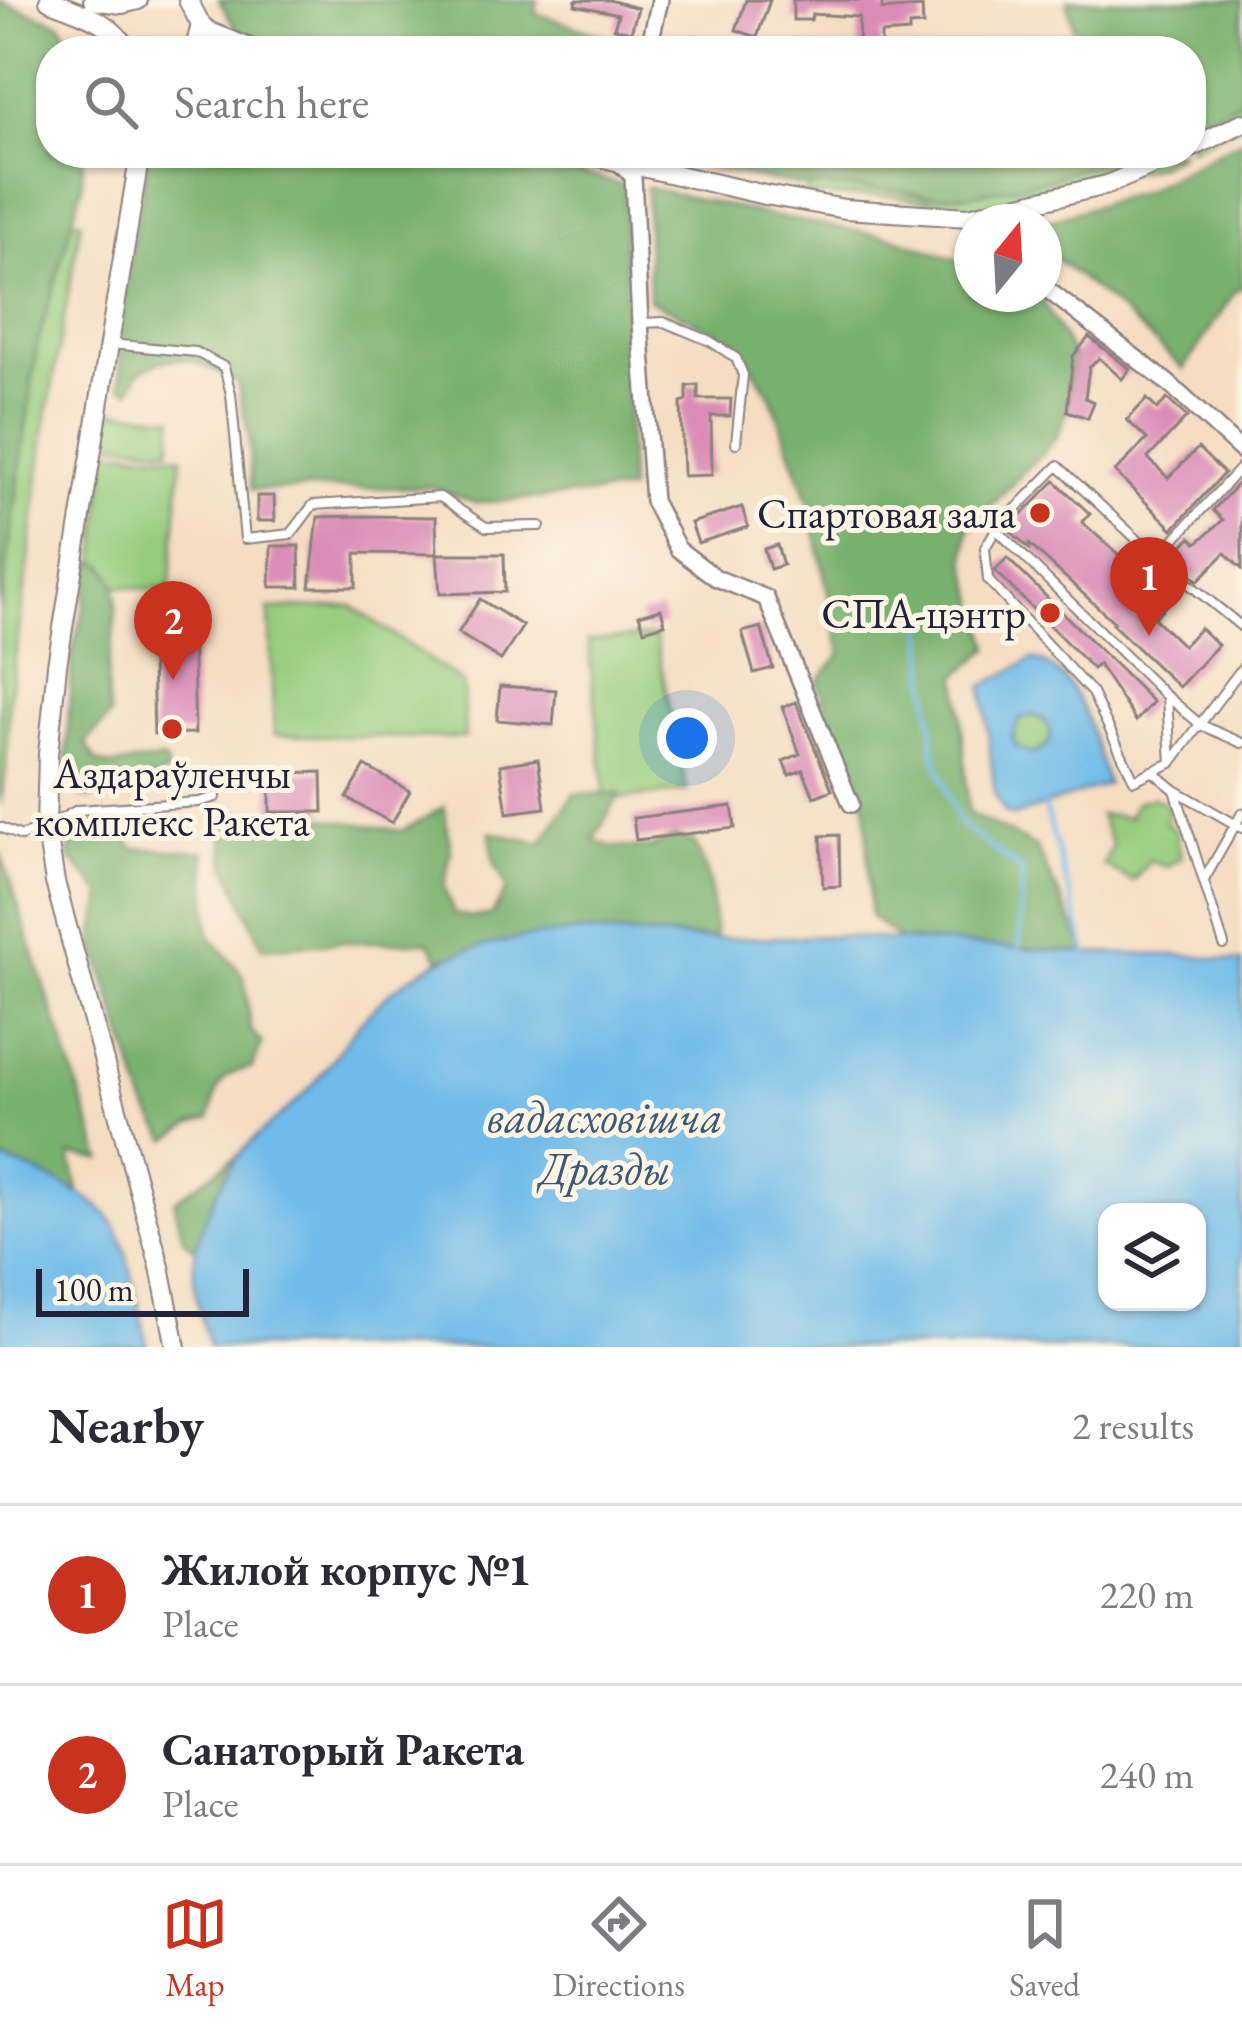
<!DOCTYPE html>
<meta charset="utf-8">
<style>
:root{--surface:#fff;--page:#f7f7f7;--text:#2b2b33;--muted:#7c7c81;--line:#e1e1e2;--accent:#c8321e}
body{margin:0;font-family:"EB Garamond",serif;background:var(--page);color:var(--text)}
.controls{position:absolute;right:36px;bottom:36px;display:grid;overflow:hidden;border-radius:24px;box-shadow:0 3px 9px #0004}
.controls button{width:108px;height:108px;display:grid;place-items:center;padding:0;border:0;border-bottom:3px solid var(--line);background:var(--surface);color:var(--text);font:60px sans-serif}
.compass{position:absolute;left:954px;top:204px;width:108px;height:108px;border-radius:50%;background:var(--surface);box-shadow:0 3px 9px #0004;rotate:18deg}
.scale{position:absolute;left:36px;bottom:30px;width:213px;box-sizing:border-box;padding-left:12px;border:6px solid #22223b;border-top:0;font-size:33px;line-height:42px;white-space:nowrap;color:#22223b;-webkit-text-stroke:9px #fcf5e5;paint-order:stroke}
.you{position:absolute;left:687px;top:738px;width:42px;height:42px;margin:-30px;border:9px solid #fff;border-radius:50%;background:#1a73e8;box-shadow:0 0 0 18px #1a73e833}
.badge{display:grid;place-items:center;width:78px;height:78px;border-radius:50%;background:var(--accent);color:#fff;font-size:39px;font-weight:700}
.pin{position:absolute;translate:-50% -99px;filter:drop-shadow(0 3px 6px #0008)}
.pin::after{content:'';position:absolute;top:63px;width:42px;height:36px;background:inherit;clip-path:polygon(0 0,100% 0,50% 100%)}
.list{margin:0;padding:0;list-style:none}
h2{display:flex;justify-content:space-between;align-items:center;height:156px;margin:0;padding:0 48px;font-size:51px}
h2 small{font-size:39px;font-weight:400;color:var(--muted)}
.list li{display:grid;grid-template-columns:78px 1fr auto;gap:36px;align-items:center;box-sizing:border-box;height:180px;padding:0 48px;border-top:3px solid var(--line)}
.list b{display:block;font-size:45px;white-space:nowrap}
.list p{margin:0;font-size:39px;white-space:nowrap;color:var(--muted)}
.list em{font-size:39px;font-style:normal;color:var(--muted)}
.icon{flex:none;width:66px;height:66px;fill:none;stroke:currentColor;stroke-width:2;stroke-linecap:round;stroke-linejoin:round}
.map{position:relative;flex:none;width:1242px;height:1347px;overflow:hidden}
.search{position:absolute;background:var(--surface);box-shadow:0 3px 9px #0004;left:36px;right:36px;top:36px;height:132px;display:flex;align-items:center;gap:30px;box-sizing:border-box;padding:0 42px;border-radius:48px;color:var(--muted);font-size:45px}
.sheet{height:516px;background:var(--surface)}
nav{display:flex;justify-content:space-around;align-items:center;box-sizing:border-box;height:168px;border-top:3px solid var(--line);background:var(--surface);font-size:33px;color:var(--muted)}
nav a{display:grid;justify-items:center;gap:6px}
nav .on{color:var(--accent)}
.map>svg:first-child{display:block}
.green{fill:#96cc7e;stroke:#5c775c;stroke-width:3}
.forest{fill:#78b06d;stroke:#4d6954;stroke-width:3}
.water{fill:#6fbbe9;stroke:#486e92;stroke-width:3;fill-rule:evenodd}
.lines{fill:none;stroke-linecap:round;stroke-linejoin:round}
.stream{stroke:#6fbbe9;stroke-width:4.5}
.building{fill:#da8cb7}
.service-casing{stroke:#8c807e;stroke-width:12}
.minor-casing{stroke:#8c807e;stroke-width:20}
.tertiary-casing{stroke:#8c807e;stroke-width:22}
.service{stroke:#fff;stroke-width:8}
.minor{stroke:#fff;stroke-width:15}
.tertiary{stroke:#fff;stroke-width:18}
.poi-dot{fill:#c8321e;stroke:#fcf5e5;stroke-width:4.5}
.labels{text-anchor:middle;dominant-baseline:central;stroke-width:10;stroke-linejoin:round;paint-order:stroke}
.poi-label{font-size:42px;fill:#22223b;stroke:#fcf5e5;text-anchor:end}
.water-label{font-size:45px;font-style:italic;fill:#3d5878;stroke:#fcf5e5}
</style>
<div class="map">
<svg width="1242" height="1347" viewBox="0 0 1242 1347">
<rect width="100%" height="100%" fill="#fcf5e5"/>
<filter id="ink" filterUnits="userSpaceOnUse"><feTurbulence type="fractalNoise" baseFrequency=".00833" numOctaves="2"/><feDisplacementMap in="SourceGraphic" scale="24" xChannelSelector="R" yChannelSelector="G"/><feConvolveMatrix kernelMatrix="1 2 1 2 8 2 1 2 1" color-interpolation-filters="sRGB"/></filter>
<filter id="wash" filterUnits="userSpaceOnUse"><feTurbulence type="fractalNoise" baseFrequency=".004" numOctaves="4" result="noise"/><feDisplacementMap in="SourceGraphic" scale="48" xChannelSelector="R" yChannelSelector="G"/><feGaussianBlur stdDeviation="2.7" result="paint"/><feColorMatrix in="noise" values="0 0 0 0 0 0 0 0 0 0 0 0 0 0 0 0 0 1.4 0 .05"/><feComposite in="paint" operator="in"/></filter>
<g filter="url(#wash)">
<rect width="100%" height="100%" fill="#f5ddc2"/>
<g class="green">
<polygon points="1242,99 1242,123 1191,148 1191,126"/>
<polygon points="1129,153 1181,153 1157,165 968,217 943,203 891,196 806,196 807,187 894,190 928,196 1117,158"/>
<polygon points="63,216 81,221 44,433 29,560 9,699 6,772 0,805 0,615 37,345"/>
<polygon points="111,410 174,417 170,449 108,442"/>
<polygon points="106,450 182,456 170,591 94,584"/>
<polygon points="352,606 463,683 465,738 274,735 269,609"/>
<polygon points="655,636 687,791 606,801 588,641"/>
<circle cx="1032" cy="735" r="19"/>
<polygon points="1154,797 1170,807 1165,822 1176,831 1181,857 1167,867 1150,860 1133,881 1103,865 1112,845 1099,815 1129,817 1135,802"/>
</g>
<g class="forest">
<polygon points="219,0 538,0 535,13 648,50 302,51 237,31"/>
<polygon points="1067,0 1242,0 1242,99 1191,126 1191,51 1079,51"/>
<polygon points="0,1 62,24 74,51 51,51 51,153 83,153 82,186 37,345 0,616"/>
<polygon points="1242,140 1242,288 1236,290 1184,369 1118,309 1044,249 1043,222 1143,191"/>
<path d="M149 153H502L624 185 629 491 475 503 432 487 251 490 249 436 237 382C199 363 179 346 138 373L131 391 121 386C116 309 135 229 149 153Z"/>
<polygon points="655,153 1129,153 1036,183 969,195 928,196 894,190 807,187 755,178"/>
<polygon points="646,187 766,215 896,238 972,265 972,294 1039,294 1073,356 1067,411 1057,437 968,530 966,561 990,648 958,675 969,813 1036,847 1087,953 900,940 870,916 866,807 817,682 841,654 809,503 771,396 735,341 649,300"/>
<path d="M96 561C131 574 111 639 108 668 107 684 107 700 110 716L86 743 95 761 110 766 163 759 167 766 166 774 144 783 104 789 92 798 84 797 72 789 69 782 66 767 72 652 84 608 88 573 90 566Z"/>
<polygon points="574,794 620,794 594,839 612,847 650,848 675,837 695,843 709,878 716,939 579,932 488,945 439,959 429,942 342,942 263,948 226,864 221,804 258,821 324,818 402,831 444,807 451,851 444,887 454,914 472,917 492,915 507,888 494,861 490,832 541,843"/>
<path d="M123 822 132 848 205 852 209 935 244 976 251 1030 262 1043 252 1068C217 1072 217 1089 210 1119L192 1124 168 1140 146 1107 93 941 103 895 69 857 75 826Z"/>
<polygon points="0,851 102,1160 70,1155 79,1195 26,1168 0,1159"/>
<polygon points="241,1153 224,1179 196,1249 183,1239 174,1201"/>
</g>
<g class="water">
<path d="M1033 659C1081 672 1094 742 1107 784L1015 816 1005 813 995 795 983 686ZM1032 715C1056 721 1057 747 1033 754L1017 747 1012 736 1020 719Z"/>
<path d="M579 932 697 939 839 936 1087 953 1184 955 1242 962V1347H209C203 1323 195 1299 194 1275 191 1239 221 1175 245 1148 264 1128 287 1112 306 1092 328 1070 342 1042 363 1019 428 948 488 941 579 932ZM1197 1212V1302H1107V1212Z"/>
<path d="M0 1159C32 1170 94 1193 113 1222 129 1246 140 1316 148 1347H0Z"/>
</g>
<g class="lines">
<g class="stream">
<polyline points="922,612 934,753 959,823 1022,871 1019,948"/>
<polyline points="1044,805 1087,953"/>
</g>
</g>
<g id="blocks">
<g class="building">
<polygon points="576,0 609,0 638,8 631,32 614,28 618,14 575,5"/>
<polygon points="746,0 770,0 757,37 736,30"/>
<polygon points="793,0 882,0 882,10 922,7 923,25 909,26 909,32 881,34 881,48 858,47 859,17 812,14 811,20 793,20"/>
<polygon points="1089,337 1130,369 1122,379 1099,358 1089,368 1085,398 1094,402 1088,418 1067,411 1073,356"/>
<polygon points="698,385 698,399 731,399 730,416 711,416 712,475 683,476 681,403 687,401 687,386"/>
<polygon points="1147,399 1157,409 1167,399 1187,417 1148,458 1168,478 1198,448 1224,473 1173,529 1115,472 1147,439 1127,420"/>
<polygon points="1242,479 1242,569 1225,553 1198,581 1173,556 1191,537 1197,543 1223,520 1213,510"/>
<polygon points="1055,481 1090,514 1082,522 1150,583 1153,581 1172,599 1154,618 1183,646 1200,628 1218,645 1179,687 1112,624 1114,622 1029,544 1029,548 1008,529"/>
<polygon points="257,496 274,496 275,521 257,521"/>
<polygon points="742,507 748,527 698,543 691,523"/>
<polygon points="365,516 436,517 437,554 356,553 356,587 310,587 318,517"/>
<polygon points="777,545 783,565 770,569 764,549"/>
<polygon points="271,546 299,546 300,587 270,587"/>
<polygon points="437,554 504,554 505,592 440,594"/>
<polygon points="1007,558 1153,702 1136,721 1098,664 1093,669 995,571"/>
<polygon points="480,599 523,626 501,660 458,633"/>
<polygon points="661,609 665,624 644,630 639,615"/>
<polygon points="192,626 195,733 154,734 151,627"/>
<polygon points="761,627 773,668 754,673 742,632"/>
<polygon points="500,686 556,690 553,725 497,720"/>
<polygon points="796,702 832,790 814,797 803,770 789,775 783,761 800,754 782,707"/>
<polygon points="538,759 545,808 507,813 500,765"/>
<polygon points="365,766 410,791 392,823 347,798"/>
<polygon points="322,772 323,812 270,812 270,773"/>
<polygon points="732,806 735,828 636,840 633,818"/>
<polygon points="839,835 840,886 823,887 821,836"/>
</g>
</g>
</g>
<g filter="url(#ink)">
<use href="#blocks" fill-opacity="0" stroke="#8c807e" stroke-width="3"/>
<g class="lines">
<g class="service-casing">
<g id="service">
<polyline points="642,323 664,322 710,341 736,358 743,375 736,443"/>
<polyline points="110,344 196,352 224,367 231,394 245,539 291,534 313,505 440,497 486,527 540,526"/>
<polygon points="996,529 1167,697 1171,763 1134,780 1092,693 988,580 985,548"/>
<polyline points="996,529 1058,466 1157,558 1242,627"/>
<polyline points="1157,558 1242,466"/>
<polyline points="1168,697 1201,725 1242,743"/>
<polyline points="1171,763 1242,668"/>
<polyline points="1152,771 1175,790 1242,828"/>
<polyline points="1175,790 1224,945"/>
<polyline points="0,827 21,836 52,824 77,810 199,802 216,797"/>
<polyline points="1204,880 1242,813"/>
</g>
</g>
<g class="minor-casing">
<g id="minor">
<polyline points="648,51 660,0"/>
<polyline points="616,160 633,176 640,323 653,501 678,549 716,578 766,598 851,804"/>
<polyline points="1044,287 1168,383 1242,451"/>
</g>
</g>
<g class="tertiary-casing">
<g id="tertiary">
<path d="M49 0C80 14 111 19 128 51"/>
<polyline points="93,0 122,4 138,0"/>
<polyline points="188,0 201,25 210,32 257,51"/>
<polyline points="194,51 201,25"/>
<polyline points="1191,148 1242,123"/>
<polyline points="140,153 57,665 48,754 46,826 55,882 160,1267 176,1347"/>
<polyline points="581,153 765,195 845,209 968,217 1107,185 1181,153"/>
</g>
</g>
<use href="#service" class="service"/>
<use href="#minor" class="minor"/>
<use href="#tertiary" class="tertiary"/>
</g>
</g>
<g class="poi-dot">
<circle cx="1040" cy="513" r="12"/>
<circle cx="1050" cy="613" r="12"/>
<circle cx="172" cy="729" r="12"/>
</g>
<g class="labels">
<g class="poi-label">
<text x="1016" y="513">Спартовая зала</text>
<text x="1026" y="613">СПА-цэнтр</text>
<text x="172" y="773" text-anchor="middle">Аздараўленчы<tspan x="172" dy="48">комплекс Ракета</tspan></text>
</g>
<g class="water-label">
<text x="605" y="1116">вадасховішча<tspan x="605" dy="52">Дразды</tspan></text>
</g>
</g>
</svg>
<div class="controls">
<button><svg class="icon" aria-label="layers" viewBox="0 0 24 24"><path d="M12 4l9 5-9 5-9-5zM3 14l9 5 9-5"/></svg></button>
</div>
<svg class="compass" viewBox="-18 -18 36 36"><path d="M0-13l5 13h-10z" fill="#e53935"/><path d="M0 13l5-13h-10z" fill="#7c7c81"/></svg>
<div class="scale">100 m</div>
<div class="you"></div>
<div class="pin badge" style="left:1149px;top:636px">1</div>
<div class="pin badge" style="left:173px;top:680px">2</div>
<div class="search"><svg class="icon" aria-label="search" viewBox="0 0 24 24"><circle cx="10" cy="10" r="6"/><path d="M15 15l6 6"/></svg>Search here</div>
</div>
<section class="sheet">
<h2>Nearby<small>2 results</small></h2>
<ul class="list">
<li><span class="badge">1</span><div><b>Жилой корпус №1</b><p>Place</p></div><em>220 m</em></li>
<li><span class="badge">2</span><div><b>Санаторый Ракета</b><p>Place</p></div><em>240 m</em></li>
</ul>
</section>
<nav>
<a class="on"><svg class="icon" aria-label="map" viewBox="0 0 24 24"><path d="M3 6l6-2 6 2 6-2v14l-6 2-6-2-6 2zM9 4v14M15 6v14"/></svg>Map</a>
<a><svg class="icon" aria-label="directions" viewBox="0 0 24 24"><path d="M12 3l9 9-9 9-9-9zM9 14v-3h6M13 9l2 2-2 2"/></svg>Directions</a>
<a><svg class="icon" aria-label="saved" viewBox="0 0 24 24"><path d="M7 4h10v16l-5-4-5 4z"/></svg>Saved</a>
</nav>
